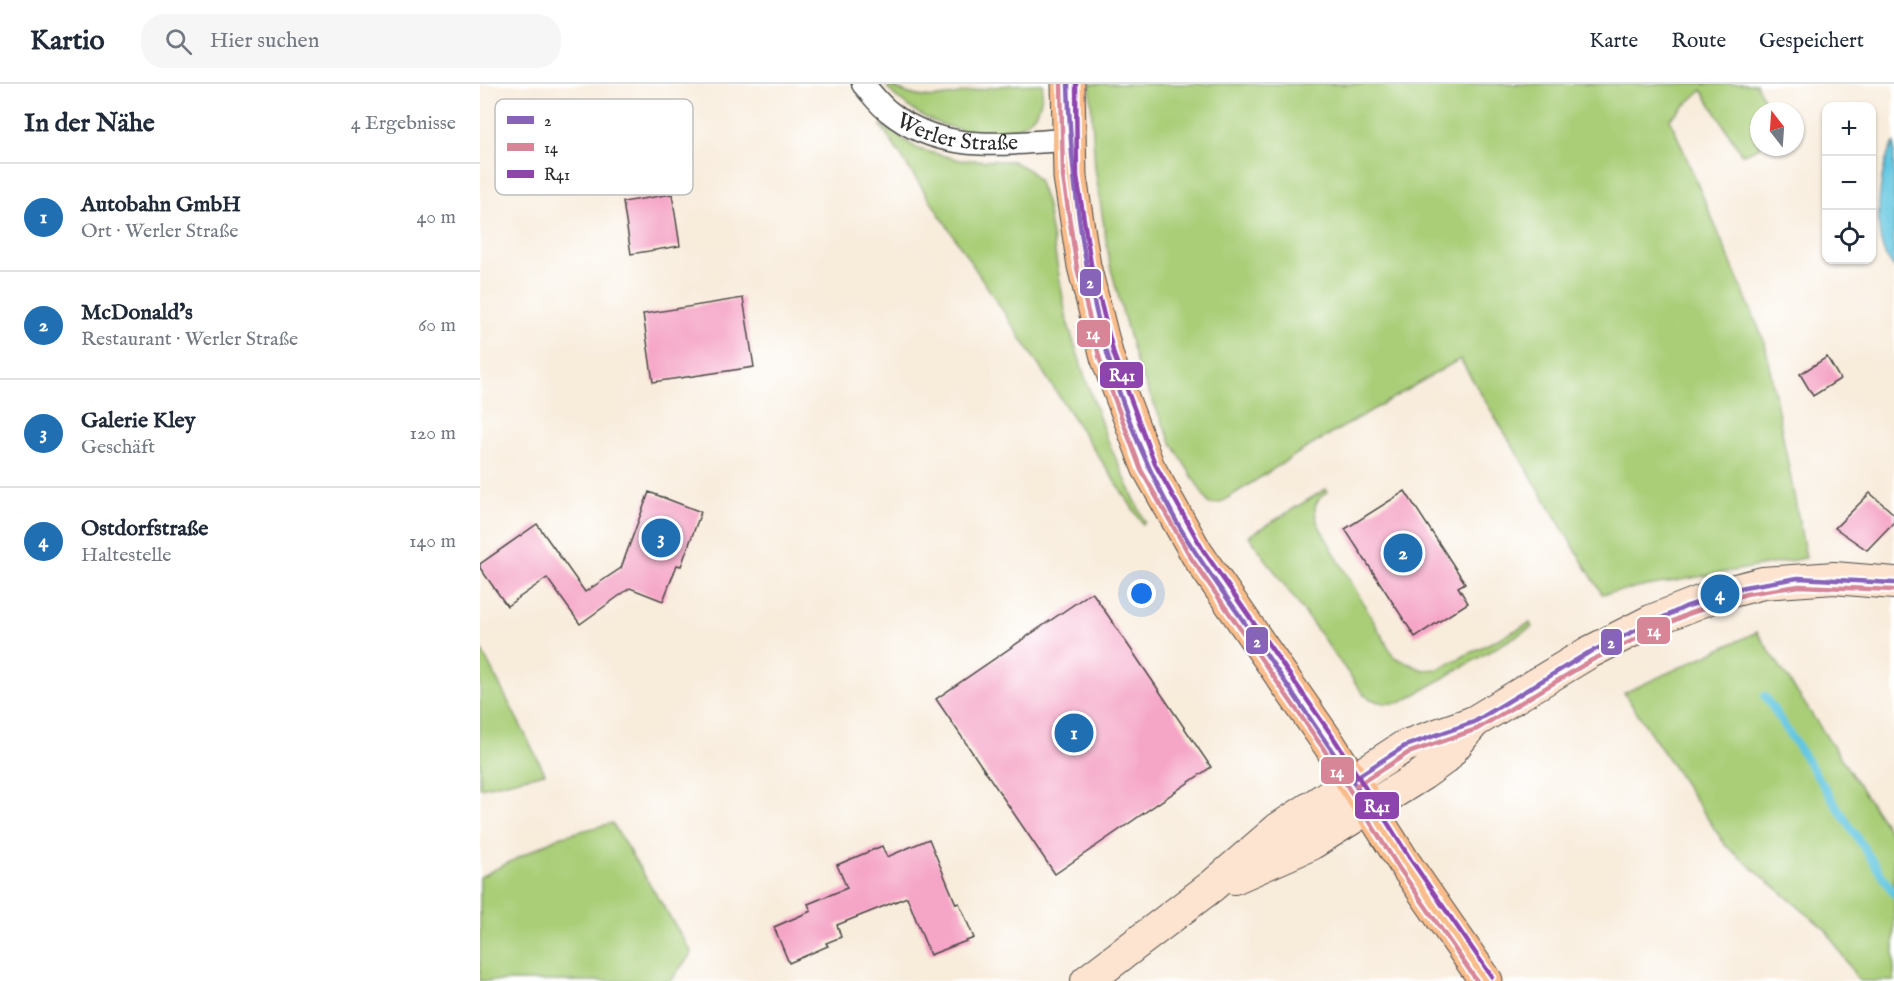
<!DOCTYPE html>
<html lang="de">
<meta charset="utf-8">
<style>
:root{--surface:#fff;--page:#f6f6f7;--text:#1f2937;--muted:#747a83;--line:#e0e1e3;--accent:#1f6fb2}
body{margin:0;font-family:"IM FELL English",serif;background:var(--page);color:var(--text)}
.controls{position:absolute;right:18px;top:18px;display:grid;overflow:hidden;border-radius:12px;box-shadow:0 2px 4px #0004}
.controls button{width:54px;height:54px;display:grid;place-items:center;padding:0;border:0;border-bottom:2px solid var(--line);background:var(--surface);color:var(--text);font:30px sans-serif}
.compass{position:absolute;left:1270px;top:18px;width:54px;height:54px;border-radius:50%;background:var(--surface);box-shadow:0 2px 4px #0004;rotate:343deg}
.you{position:absolute;left:662px;top:510px;width:21px;height:21px;margin:-15px;border:4px solid #fff;border-radius:50%;background:#1a73e8;box-shadow:0 0 0 9px #1a73e833}
.badge{display:grid;place-items:center;width:39px;height:39px;border-radius:50%;background:var(--accent);color:#fff;font-size:20px;font-weight:700}
.pin{position:absolute;translate:-50% -50%;border:3px solid #fff;box-shadow:0 2px 6px #0006}
.list{margin:0;padding:0;list-style:none}
h2{display:flex;justify-content:space-between;align-items:center;height:78px;margin:0;padding:0 24px;font-size:26px}
h2 small{font-size:20px;font-weight:400;color:var(--muted)}
.list li{display:grid;grid-template-columns:39px 1fr auto;gap:18px;align-items:center;box-sizing:border-box;height:108px;padding:0 24px;border-top:2px solid var(--line)}
.list b{display:block;font-size:22px;white-space:nowrap}
.list p{margin:0;font-size:20px;white-space:nowrap;color:var(--muted)}
.list em{font-size:20px;font-style:normal;color:var(--muted)}
.icon{flex:none;width:33px;height:33px;fill:none;stroke:currentColor;stroke-width:2;stroke-linecap:round;stroke-linejoin:round}
.map{position:relative;flex:none;width:1414px;height:897px;overflow:hidden}
header{display:flex;align-items:center;gap:36px;box-sizing:border-box;height:84px;padding:0 30px;background:var(--surface);border-bottom:2px solid var(--line)}
header strong{font-size:28px}
nav{display:flex;gap:33px;margin-inline-start:auto;font-size:21px}
.search{width:420px;height:54px;background:var(--page);display:flex;align-items:center;gap:15px;box-sizing:border-box;padding:0 21px;border-radius:24px;color:var(--muted);font-size:22px}
main{display:flex}
aside{flex:1;background:var(--surface)}
.map>svg:first-child{display:block}
.green{fill:#a9ce77;stroke:#6a7c51;stroke-width:1.5}
.water{fill:#62c6e0;stroke:#467886;stroke-width:1.5}
.lines{fill:none;stroke-linecap:round;stroke-linejoin:round}
.stream{stroke:#62c6e0;stroke-width:8}
.building{fill:#f5a5c6}
.street-casing{stroke:#4a4845;stroke-width:25}
.secondary-casing{stroke:#4a4845;stroke-width:34}
.primary-casing{stroke:#4a4845;stroke-width:35}
.street{stroke:#fff;stroke-width:22}
.secondary{stroke:#fde4d0;stroke-width:32}
.primary{stroke:#f9bc8a;stroke-width:33}
.bus-1-casing{stroke:#fff;stroke-width:9}
.bus-2-casing{stroke:#fff;stroke-width:9}
.bus-3-casing{stroke:#fff;stroke-width:9}
.bus-1{stroke:#8864b9;stroke-width:4.5}
.bus-2{stroke:#d78697;stroke-width:4.5}
.bus-3{stroke:#8e44ad;stroke-width:4.5}
.labels{text-anchor:middle;dominant-baseline:central;stroke-width:4.5;stroke-linejoin:round;paint-order:stroke}
.street-label{font-size:22px;fill:#2b2b2b;stroke:#fff}
.key{fill:#fff;stroke:#bfbfbf;stroke-width:1.5}
.key-label{font-size:16px;fill:#2b2b2b}
.line-badge{stroke:#fff;stroke-width:2}
.badge-label{font-size:16px;text-anchor:middle;font-weight:bold;fill:#fff}
</style>
<header>
<strong>Kartio</strong>
<div class="search"><svg class="icon" aria-label="search" viewBox="0 0 24 24"><circle cx="10" cy="10" r="6"/><path d="M15 15l6 6"/></svg>Hier suchen</div>
<nav><a>Karte</a><a>Route</a><a>Gespeichert</a></nav>
</header>
<main>
<aside>
<h2>In der Nähe<small>4 Ergebnisse</small></h2>
<ul class="list">
<li><span class="badge">1</span><div><b>Autobahn GmbH</b><p>Ort · Werler Straße</p></div><em>40 m</em></li>
<li><span class="badge">2</span><div><b>McDonald's</b><p>Restaurant · Werler Straße</p></div><em>60 m</em></li>
<li><span class="badge">3</span><div><b>Galerie Kley</b><p>Geschäft</p></div><em>120 m</em></li>
<li><span class="badge">4</span><div><b>Ostdorfstraße</b><p>Haltestelle</p></div><em>140 m</em></li>
</ul>
</aside>
<div class="map">
<svg width="1414" height="897" viewBox="0 0 1414 897">
<rect width="100%" height="100%" fill="#fff"/>
<filter id="ink" filterUnits="userSpaceOnUse"><feTurbulence type="fractalNoise" baseFrequency=".0167" numOctaves="2"/><feDisplacementMap in="SourceGraphic" scale="12" xChannelSelector="R" yChannelSelector="G"/><feConvolveMatrix kernelMatrix="1 2 1 2 8 2 1 2 1" color-interpolation-filters="sRGB"/></filter>
<filter id="wash" filterUnits="userSpaceOnUse"><feTurbulence type="fractalNoise" baseFrequency=".008" numOctaves="4" result="noise"/><feDisplacementMap in="SourceGraphic" scale="24" xChannelSelector="R" yChannelSelector="G"/><feGaussianBlur stdDeviation="1.35" result="paint"/><feColorMatrix in="noise" values="0 0 0 0 0 0 0 0 0 0 0 0 0 0 0 0 0 1.4 0 .05"/><feComposite in="paint" operator="in"/></filter>
<g filter="url(#wash)">
<rect width="100%" height="100%" fill="#f8ecdb"/>
<g class="green">
<path d="M408 0C445 23 469 11 507 4 525 1 544 0 563 0 562 8 562 20 557 27 536 60 474 49 445 33 431 26 419 16 408 5Z"/>
<polygon points="610,0 1276,0 1290,27 1279,27 1280,63 1262,71 1222,6 1190,35 1285,259 1326,474 1122,510 980,275 820,368 740,419 729,420 691,358 657,281 630,181 615,84"/>
<polygon points="400,40 438,65 480,76 532,77 549,86 558,96 566,118 587,237 605,293 626,353 665,438 663,440"/>
<path d="M846 405 847 408C833 418 833 424 838 440L914 573 943 586 958 585 1050 539 1052 543 922 618C907 621 897 619 884 611L769 452Z"/>
<polygon points="1277,548 1414,754 1414,897 1379,897 1346,846 1246,762 1144,609"/>
<polygon points="0,563 65,689 0,704"/>
<polygon points="132,739 212,869 190,897 0,897 0,793 79,753"/>
</g>
<path class="water" d="M1414 59V184C1411 179 1406 174 1404 168 1394 144 1399 80 1414 59Z"/>
<g class="lines">
<polyline class="stream" points="1285,612 1414,810"/>
</g>
<g id="blocks">
<g class="building">
<polygon points="192,110 200,162 151,170 143,118"/>
<polygon points="263,214 274,283 173,298 163,230"/>
<polygon points="1347,273 1360,295 1333,312 1320,290"/>
<polygon points="925,407 985,499 978,503 988,519 935,553 865,445"/>
<polygon points="169,408 221,428 201,482 197,481 183,517 150,504 100,540 67,494 27,522 0,484 0,480 57,440 105,508 141,484"/>
<polygon points="1390,409 1414,430 1414,438 1387,466 1355,444"/>
<polygon points="612,508 731,683 575,790 456,615"/>
<polygon points="449,755 476,820 479,819 494,854 450,871 427,813 357,841 361,853 346,859 348,862 309,879 294,843 331,827 328,820 367,804 357,781 402,762 407,773"/>
</g>
</g>
</g>
<g filter="url(#ink)">
<use href="#blocks" fill-opacity="0" stroke="#4a4845" stroke-width="1.5"/>
<g class="lines">
<g class="street-casing">
<g id="street">
<path id="s1" d="M383 0C391 9 399 20 408 27 462 71 524 59 588 56"/>
</g>
</g>
<g class="secondary-casing">
<g id="secondary">
<polyline points="754,794 829,761 943,690 965,674 994,638"/>
<polyline points="607,897 732,802 798,745 925,662 994,638 1108,569 1171,537 1240,510 1283,499 1354,494 1414,499"/>
</g>
</g>
<g class="primary-casing">
<polyline id="primary" points="588,0 590,93 604,182 627,273 668,383 717,470 849,660 925,780 1006,897"/>
</g>
<use href="#street" class="street"/>
<use href="#secondary" class="secondary"/>
<use href="#primary" class="primary"/>
<g class="bus-1-casing">
<g id="bus-1">
<path d="M588 0C593 154 621 304 698 440 717 474 742 506 764 538 806 599 848 660 889 722"/>
<polyline points="872,696 925,662 994,638 1108,569 1205,523 1264,503 1318,494 1414,499"/>
</g>
</g>
<g class="bus-2-casing">
<g id="bus-2">
<polyline points="581,0 583,93 597,184 620,276 661,386 711,474 843,664 919,784 997,897"/>
<polyline points="876,702 928,669 997,645 1112,576 1208,530 1266,510 1319,502 1413,506"/>
</g>
</g>
<g class="bus-3-casing">
<polyline id="bus-3" points="596,0 597,92 611,180 634,271 675,380 723,466 855,656 931,776 1012,893"/>
</g>
<use href="#bus-1" class="bus-1"/>
<use href="#bus-2" class="bus-2"/>
<use href="#bus-3" class="bus-3"/>
</g>
</g>
<g class="labels">
<g class="street-label">
<text stroke="none"><textPath href="#s1" startOffset="112">Werler Straße</textPath></text>
</g>
</g>
<rect x="15" y="15" width="198" height="96" rx="9" class="key"/>
<rect x="27" y="32" width="27" height="8" fill="#8864b9"/>
<rect x="27" y="59" width="27" height="8" fill="#d78697"/>
<rect x="27" y="86" width="27" height="8" fill="#8e44ad"/>
<g class="key-label">
<text x="64" y="42">2</text>
<text x="64" y="69">14</text>
<text x="64" y="96">R41</text>
</g>
<g class="line-badge">
<rect x="599" y="184" width="23" height="29" rx="6" fill="#8864b9"/>
<rect x="596" y="235" width="35" height="29" rx="6" fill="#d78697"/>
<rect x="619" y="277" width="45" height="28" rx="6" fill="#8e44ad"/>
<rect x="1156" y="532" width="35" height="29" rx="6" fill="#d78697"/>
<rect x="765" y="542" width="24" height="29" rx="6" fill="#8864b9"/>
<rect x="1120" y="544" width="23" height="28" rx="6" fill="#8864b9"/>
<rect x="840" y="672" width="35" height="29" rx="6" fill="#d78697"/>
<rect x="874" y="707" width="46" height="29" rx="6" fill="#8e44ad"/>
</g>
<g class="badge-label">
<text x="610" y="204">2</text>
<text x="613" y="255">14</text>
<text x="642" y="297">R41</text>
<text x="1174" y="552">14</text>
<text x="777" y="563">2</text>
<text x="1131" y="564">2</text>
<text x="857" y="693">14</text>
<text x="897" y="728">R41</text>
</g>
</svg>
<div class="controls">
<button>+</button>
<button>−</button>
<button><svg class="icon" aria-label="locate" viewBox="0 0 24 24"><circle cx="12" cy="12" r="6"/><path d="M12 2v4M12 18v4M2 12h4M18 12h4"/></svg></button>
</div>
<svg class="compass" viewBox="-18 -18 36 36"><path d="M0-13l5 13h-10z" fill="#e53935"/><path d="M0 13l5-13h-10z" fill="#747a83"/></svg>
<div class="you"></div>
<div class="pin badge" style="left:594px;top:649px">1</div>
<div class="pin badge" style="left:923px;top:469px">2</div>
<div class="pin badge" style="left:181px;top:454px">3</div>
<div class="pin badge" style="left:1240px;top:510px">4</div>
</div>
</main>
